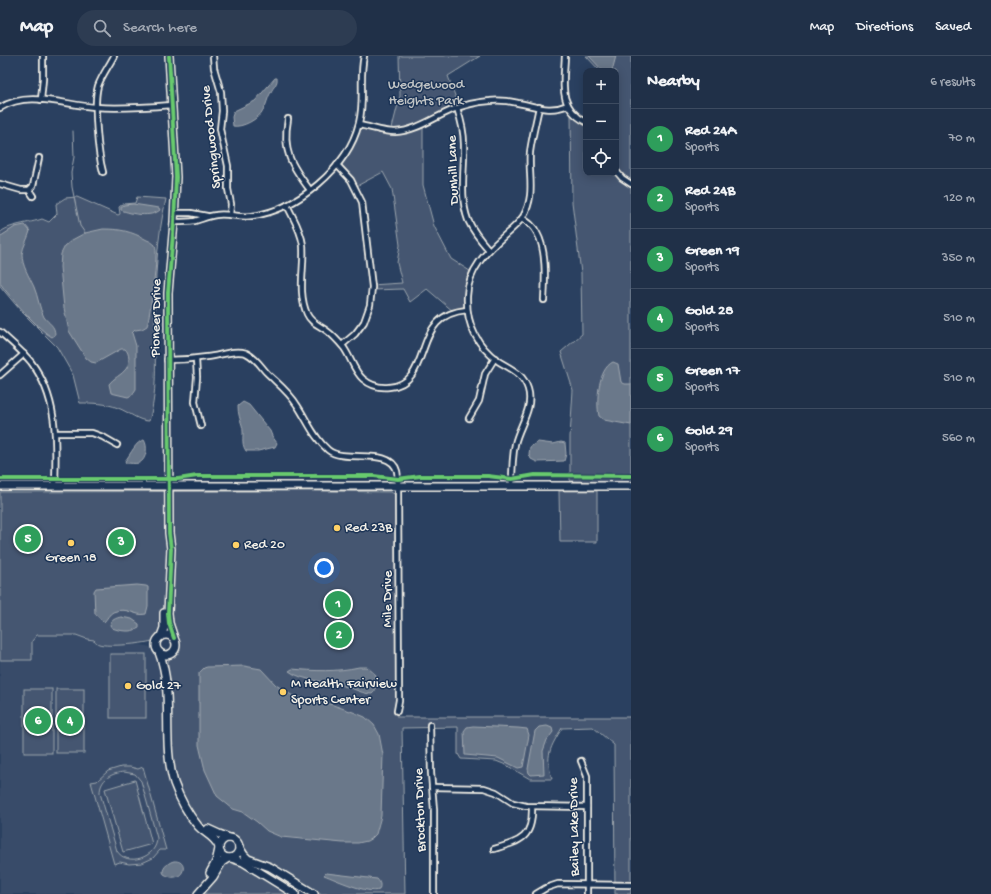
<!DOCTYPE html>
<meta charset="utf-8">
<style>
:root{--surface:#203048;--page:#2d3c52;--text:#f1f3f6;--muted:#a2a9b4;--line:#3d4b60;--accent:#95b2f1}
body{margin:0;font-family:"Gochi Hand",sans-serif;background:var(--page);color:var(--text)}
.controls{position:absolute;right:12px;top:12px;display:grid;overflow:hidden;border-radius:8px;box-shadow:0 2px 10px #0003}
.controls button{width:36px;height:36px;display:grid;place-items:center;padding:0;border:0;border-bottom:1px solid var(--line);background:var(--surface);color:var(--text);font:20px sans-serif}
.you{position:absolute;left:324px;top:512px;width:14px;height:14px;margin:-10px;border:3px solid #fff;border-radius:50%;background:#1a73e8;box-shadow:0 0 0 6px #1a73e833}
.badge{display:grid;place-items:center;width:26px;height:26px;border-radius:50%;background:var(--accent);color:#fff;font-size:13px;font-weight:700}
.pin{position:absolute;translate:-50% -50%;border:2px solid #fff;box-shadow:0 1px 4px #0006}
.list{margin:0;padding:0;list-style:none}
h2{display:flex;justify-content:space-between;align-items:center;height:52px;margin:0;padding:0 16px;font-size:17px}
h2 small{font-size:13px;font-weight:400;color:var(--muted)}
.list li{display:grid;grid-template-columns:26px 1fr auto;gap:12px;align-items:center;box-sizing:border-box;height:60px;padding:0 16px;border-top:1px solid var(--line)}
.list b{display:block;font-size:15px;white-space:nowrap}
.list p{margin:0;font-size:13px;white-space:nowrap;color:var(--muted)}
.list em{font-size:13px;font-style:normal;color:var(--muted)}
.icon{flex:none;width:22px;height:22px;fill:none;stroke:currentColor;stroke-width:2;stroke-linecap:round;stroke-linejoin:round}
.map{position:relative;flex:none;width:631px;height:838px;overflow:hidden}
header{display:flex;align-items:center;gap:24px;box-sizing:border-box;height:56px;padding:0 20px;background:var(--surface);border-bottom:1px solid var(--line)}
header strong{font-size:19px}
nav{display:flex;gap:22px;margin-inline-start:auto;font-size:14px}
.search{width:280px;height:36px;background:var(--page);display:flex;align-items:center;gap:10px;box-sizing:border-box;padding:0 14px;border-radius:22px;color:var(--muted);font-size:15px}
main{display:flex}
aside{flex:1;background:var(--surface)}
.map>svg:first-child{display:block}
.built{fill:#374c69}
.green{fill:#445771;stroke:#9ca4ac;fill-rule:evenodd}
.water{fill:#6a788a;stroke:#a1a8b0}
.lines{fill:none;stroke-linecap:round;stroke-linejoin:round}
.stream{stroke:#a1a8b0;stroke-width:1}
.street-casing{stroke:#f4f1e8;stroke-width:8}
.secondary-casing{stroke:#f4f1e8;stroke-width:10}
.street{stroke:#1d3557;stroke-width:4.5}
.secondary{stroke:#1d3557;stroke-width:7}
.cycleway-casing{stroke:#1d3557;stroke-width:6}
.cycleway{stroke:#67ca6e;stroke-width:4}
.poi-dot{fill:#ffd166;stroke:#1d3557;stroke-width:1.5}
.labels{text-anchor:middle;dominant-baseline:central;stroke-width:3;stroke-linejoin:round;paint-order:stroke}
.park-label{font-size:14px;fill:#bfc3c4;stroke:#1d3557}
.street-label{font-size:14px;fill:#f4f1e8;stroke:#1d3557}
.poi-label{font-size:14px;fill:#f4f1e8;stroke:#1d3557;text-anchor:start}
</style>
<header>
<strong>Map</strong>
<div class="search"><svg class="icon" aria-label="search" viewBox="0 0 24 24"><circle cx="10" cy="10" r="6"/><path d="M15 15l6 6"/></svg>Search here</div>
<nav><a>Map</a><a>Directions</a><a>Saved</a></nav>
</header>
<main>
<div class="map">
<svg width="631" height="838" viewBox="0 0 631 838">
<rect width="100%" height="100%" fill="#2a4060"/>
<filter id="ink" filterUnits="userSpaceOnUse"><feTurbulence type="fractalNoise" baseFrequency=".025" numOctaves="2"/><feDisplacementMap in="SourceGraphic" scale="8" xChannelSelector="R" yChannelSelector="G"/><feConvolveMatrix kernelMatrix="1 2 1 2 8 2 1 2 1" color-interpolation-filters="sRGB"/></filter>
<g filter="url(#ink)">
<polygon class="built" points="37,579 76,579 87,583 94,584 103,589 138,588 150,591 158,595 198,770 217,786 213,811 198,838 0,838 0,604 31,604 32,585"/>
<g class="green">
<polygon points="399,0 480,0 448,20 459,51 423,69 423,129 434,170 451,203 473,217 470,223 467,254 454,256 427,233 410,246 403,233 372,234 371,229 402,227 397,207 400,189 392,133 383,116 355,131 337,109 359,69 391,76 400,40"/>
<polygon points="586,0 631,0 631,125 623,119 616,111 616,15 600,15"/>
<polygon points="571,58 586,68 586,117 615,117 631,130 631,426 570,425 570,381 573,334 561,296 582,278 581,217 572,146"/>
<path d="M77 141 118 159 120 158 119 151 123 148 135 147 137 141 166 143C157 182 155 222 155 261 154 296 159 332 149 365 138 365 129 356 118 352 106 347 93 347 80 347L73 319 57 291 21 255 0 230V177C6 169 31 167 42 163L49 166 57 158 56 148 65 142Z"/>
<path d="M318 435 391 436 399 441 397 661H631V838H615L614 689 593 671 562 672C550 692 545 699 552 723H530L506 709 496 705 461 703 458 698V671L402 672 405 838H314L251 804 239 791 236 784 209 773 192 761 170 711 168 606 176 589C176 584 172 579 166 579 162 579 156 583 152 585 142 588 108 591 99 588 96 587 96 586 94 584L87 583 76 579H37L32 585V604H0V436Z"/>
<polygon points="559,435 597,435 597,486 560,486"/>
<rect x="110" y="598" width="36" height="64"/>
<rect x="24" y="633" width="28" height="64"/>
<rect x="56" y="633" width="28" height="64"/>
<path d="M121 711H130L138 713 143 711 166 794H160L153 802 142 807 129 808 120 806 114 808 91 726 97 725 108 715ZM124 716 135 718 141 725 157 782C157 802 127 811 117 795L100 737C100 723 112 717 124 716Z"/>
<polygon points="135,724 152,788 123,796 105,733"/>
<polygon points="234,804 291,838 200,838 225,806"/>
</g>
<g class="water">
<polygon points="589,0 616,0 612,15 603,15"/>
<path d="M275 22H277C278 28 273 31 271 36 267 42 267 49 263 54 259 63 242 72 233 70L232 61 234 55 255 45Z"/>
<path d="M133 148 159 152 160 154C151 162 131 158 121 154V151L124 149Z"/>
<path d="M25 169 30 175C28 183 23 190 22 198 22 210 29 220 34 231 38 240 39 252 44 261 49 268 55 269 55 279L52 281C41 276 8 239 0 227V182L1 180 15 171Z"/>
<path d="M103 173C120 173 131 175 147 184 150 185 153 187 155 189 159 198 150 258 147 270L142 273 135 274 132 277 136 290V333L132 339 128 341 111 337 109 328C113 322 122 319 126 313 130 308 130 297 125 293H121L96 307 91 306 86 302 69 275 64 252 60 211 61 198 65 190 72 184 85 177Z"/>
<path d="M613 306 618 308 621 326 625 328H631V369L604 364 599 360C596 345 598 313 613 306Z"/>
<path d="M243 346 249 349 270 375 272 380 277 387 275 391 258 395H246C240 386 245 379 242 369 240 363 238 358 238 350Z"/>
<path d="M144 384C148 389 147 404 139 407 135 408 130 407 126 407L125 405C131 398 136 385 144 384Z"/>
<polygon points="538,386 553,388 561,386 565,387 566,398 564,405 537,406 531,403 529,398 530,391"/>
<path d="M137 529 146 530 148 531V550L146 558C135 561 128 550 113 556 109 558 107 563 104 566L95 558 94 535 96 532Z"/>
<path d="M121 561 132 563 139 568V572C131 577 120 575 112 572L110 569C111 564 116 562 121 561Z"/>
<polygon points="244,610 261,613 276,629 293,640 333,649 353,656 365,661 374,669 379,678 383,699 381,760 376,778 372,782 367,785 358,787 343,787 281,781 267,775 257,766 243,756 233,753 217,740 205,714 199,689 199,617 204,612 207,611"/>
<path d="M359 611H367L376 619 375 635 372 638C363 638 355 633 347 631 332 626 301 625 289 615L292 613C314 615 337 616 359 611Z"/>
<polygon points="473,670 518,672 527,673 529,679 523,711 518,712 498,702 465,699 464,675 467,671"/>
<polygon points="547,670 552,672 553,676 547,684 543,695 544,718 531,719 529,717 528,713 535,675 539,671"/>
<path d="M174 805C191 804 183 830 164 818L163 816C163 811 169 806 174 805Z"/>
<path d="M326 817 377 823C380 826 381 829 379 834 367 838 337 824 324 819Z"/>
</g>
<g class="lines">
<polyline class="stream" points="73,75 74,101 71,117 72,131 80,170 85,177"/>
<g class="street-casing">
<g id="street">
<polyline points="213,0 214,12 221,36 222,55 220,73 228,110 228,133 231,148 230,159"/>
<path d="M565 0C564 26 557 51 586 66"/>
<polyline points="41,44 43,23 43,0"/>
<path d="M0 52C28 34 64 49 95 51 121 53 147 51 172 49"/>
<path d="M457 52C461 64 464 75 464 88 465 112 459 140 468 164 473 175 481 185 489 194"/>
<path d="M288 63C282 95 291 109 310 134"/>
<path d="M359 69C371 71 383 76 395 76 416 75 433 62 452 54 464 49 477 46 490 45 499 44 509 45 518 47 536 50 549 57 568 49"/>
<polyline points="337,109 351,124 362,146 372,231 370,249 364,266 355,278 342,289"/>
<polyline points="616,115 622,122 631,128"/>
<path d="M103 116C98 98 93 48 98 30 102 19 109 10 114 0"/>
<polyline points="0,128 21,134 29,134 33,130 39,102"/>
<polyline points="29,134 33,140"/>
<path d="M287 149C293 162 301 174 303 189 305 212 297 235 307 258 311 267 319 269 327 275 334 280 339 286 344 292 351 302 354 315 363 323 370 329 380 332 389 331 424 328 418 287 437 267 445 258 456 255 467 254"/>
<polyline points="174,157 191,157 207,160"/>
<path d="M522 162C528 166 534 170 537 177 547 194 545 225 544 244"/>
<path d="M174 166C181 166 188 166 195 165 202 163 208 160 216 159 228 157 240 162 252 160 297 154 348 112 359 67 365 44 359 22 364 0"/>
<path d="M0 276C11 286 22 295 31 306 59 343 56 386 55 430"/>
<polyline points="196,303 197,321 195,346 201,370"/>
<path d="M167 304C181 304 194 303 207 301 219 300 234 293 246 297 255 301 260 309 266 316 277 327 289 336 297 349 307 364 314 382 328 394 345 408 390 390 397 415 398 420 398 425 398 430L399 644 397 655"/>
<polyline points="0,319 24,298"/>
<polyline points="469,362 479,345 485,318 495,302"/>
<polyline points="55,377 92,377 103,381 117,389"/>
<path d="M512 430C512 416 512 402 515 388 519 370 534 352 528 333 523 317 511 313 498 305 476 289 466 266 467 240 468 214 486 196 504 180 511 174 518 168 523 161 536 138 528 120 530 96 532 81 536 66 539 51"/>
<polyline points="430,669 431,717 434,754 434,838"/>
<polyline points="581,705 587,720 587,838"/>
<polyline points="432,731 484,732 496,736 513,747 526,750 587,751"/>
<path d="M494 793C521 785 533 782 532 751"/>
<polyline points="536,838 546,832 558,828 631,829"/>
</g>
</g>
<g class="secondary-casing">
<g id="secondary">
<polyline points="169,0 176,121 174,166 168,237 169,477 171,493 168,557 169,567 174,582"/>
<polyline points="0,430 631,430"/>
<circle cx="166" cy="589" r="10"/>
<polyline points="161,580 164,572 164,557"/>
<path d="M159 596C175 638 161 684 174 727 179 741 188 758 198 770 205 778 215 780 219 791"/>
<polyline points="208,773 219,778 229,782"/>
<circle cx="229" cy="792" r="10"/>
<polyline points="239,791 244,799 248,803 270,811 314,838"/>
<polyline points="231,802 243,806 295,838"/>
<polyline points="210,817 216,806 219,793"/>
<polyline points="198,838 213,821 222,806 228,802"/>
</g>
</g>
<use href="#street" class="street"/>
<use href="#secondary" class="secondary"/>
<g class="cycleway-casing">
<g id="cycleway">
<polyline points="169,0 176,121 174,166 168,237 169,477 171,493 168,557 169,567 174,582"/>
<polyline points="0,423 178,423 197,420 374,420 398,423 420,420 488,420 512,423 535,419 631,420"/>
</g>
</g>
<use href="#cycleway" class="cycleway"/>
</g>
</g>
<g class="poi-dot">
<circle cx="337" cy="472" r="4"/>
<circle cx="71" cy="487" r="4"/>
<circle cx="236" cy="489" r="4"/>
<circle cx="128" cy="630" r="4"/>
<circle cx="283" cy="636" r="4"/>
</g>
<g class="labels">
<g class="park-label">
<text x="426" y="29">Wedgewood<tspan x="426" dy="16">Heights Park</tspan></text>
</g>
<g class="street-label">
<text transform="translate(212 81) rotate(-96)">Springwood Drive</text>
<text transform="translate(454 114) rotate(-92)">Dunhill Lane</text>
<text transform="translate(157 262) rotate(-89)">Pioneer Drive</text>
<text transform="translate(388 543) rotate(-90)">Mile Drive</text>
<text transform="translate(421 754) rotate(-92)">Brockton Drive</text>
<text transform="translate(575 771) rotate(-91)">Bailey Lake Drive</text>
</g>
<g class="poi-label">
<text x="345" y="472">Red 23B</text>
<text x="244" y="489">Red 20</text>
<text x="71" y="502" text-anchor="middle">Green 18</text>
<text x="291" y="628">M Health Fairview<tspan x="291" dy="16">Sports Center</tspan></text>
<text x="136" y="630">Gold 27</text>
</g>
</g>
</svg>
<div class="controls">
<button>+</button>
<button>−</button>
<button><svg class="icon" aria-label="locate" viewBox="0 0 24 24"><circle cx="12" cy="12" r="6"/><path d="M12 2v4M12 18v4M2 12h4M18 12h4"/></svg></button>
</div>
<div class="you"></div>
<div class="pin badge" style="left:338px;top:548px;background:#2e9e5b">1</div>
<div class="pin badge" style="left:339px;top:579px;background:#2e9e5b">2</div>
<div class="pin badge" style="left:121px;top:486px;background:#2e9e5b">3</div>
<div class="pin badge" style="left:70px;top:665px;background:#2e9e5b">4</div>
<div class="pin badge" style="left:28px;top:483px;background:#2e9e5b">5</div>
<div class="pin badge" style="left:38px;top:665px;background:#2e9e5b">6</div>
</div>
<aside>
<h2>Nearby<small>6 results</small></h2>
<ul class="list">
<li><span class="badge" style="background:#2e9e5b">1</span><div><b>Red 24A</b><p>Sports</p></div><em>70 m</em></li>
<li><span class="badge" style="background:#2e9e5b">2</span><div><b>Red 24B</b><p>Sports</p></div><em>120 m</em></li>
<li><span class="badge" style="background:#2e9e5b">3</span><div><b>Green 19</b><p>Sports</p></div><em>350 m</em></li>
<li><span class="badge" style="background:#2e9e5b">4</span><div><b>Gold 28</b><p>Sports</p></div><em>510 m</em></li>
<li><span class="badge" style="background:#2e9e5b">5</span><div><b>Green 17</b><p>Sports</p></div><em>510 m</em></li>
<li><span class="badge" style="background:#2e9e5b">6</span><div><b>Gold 29</b><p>Sports</p></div><em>560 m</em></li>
</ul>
</aside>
</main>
